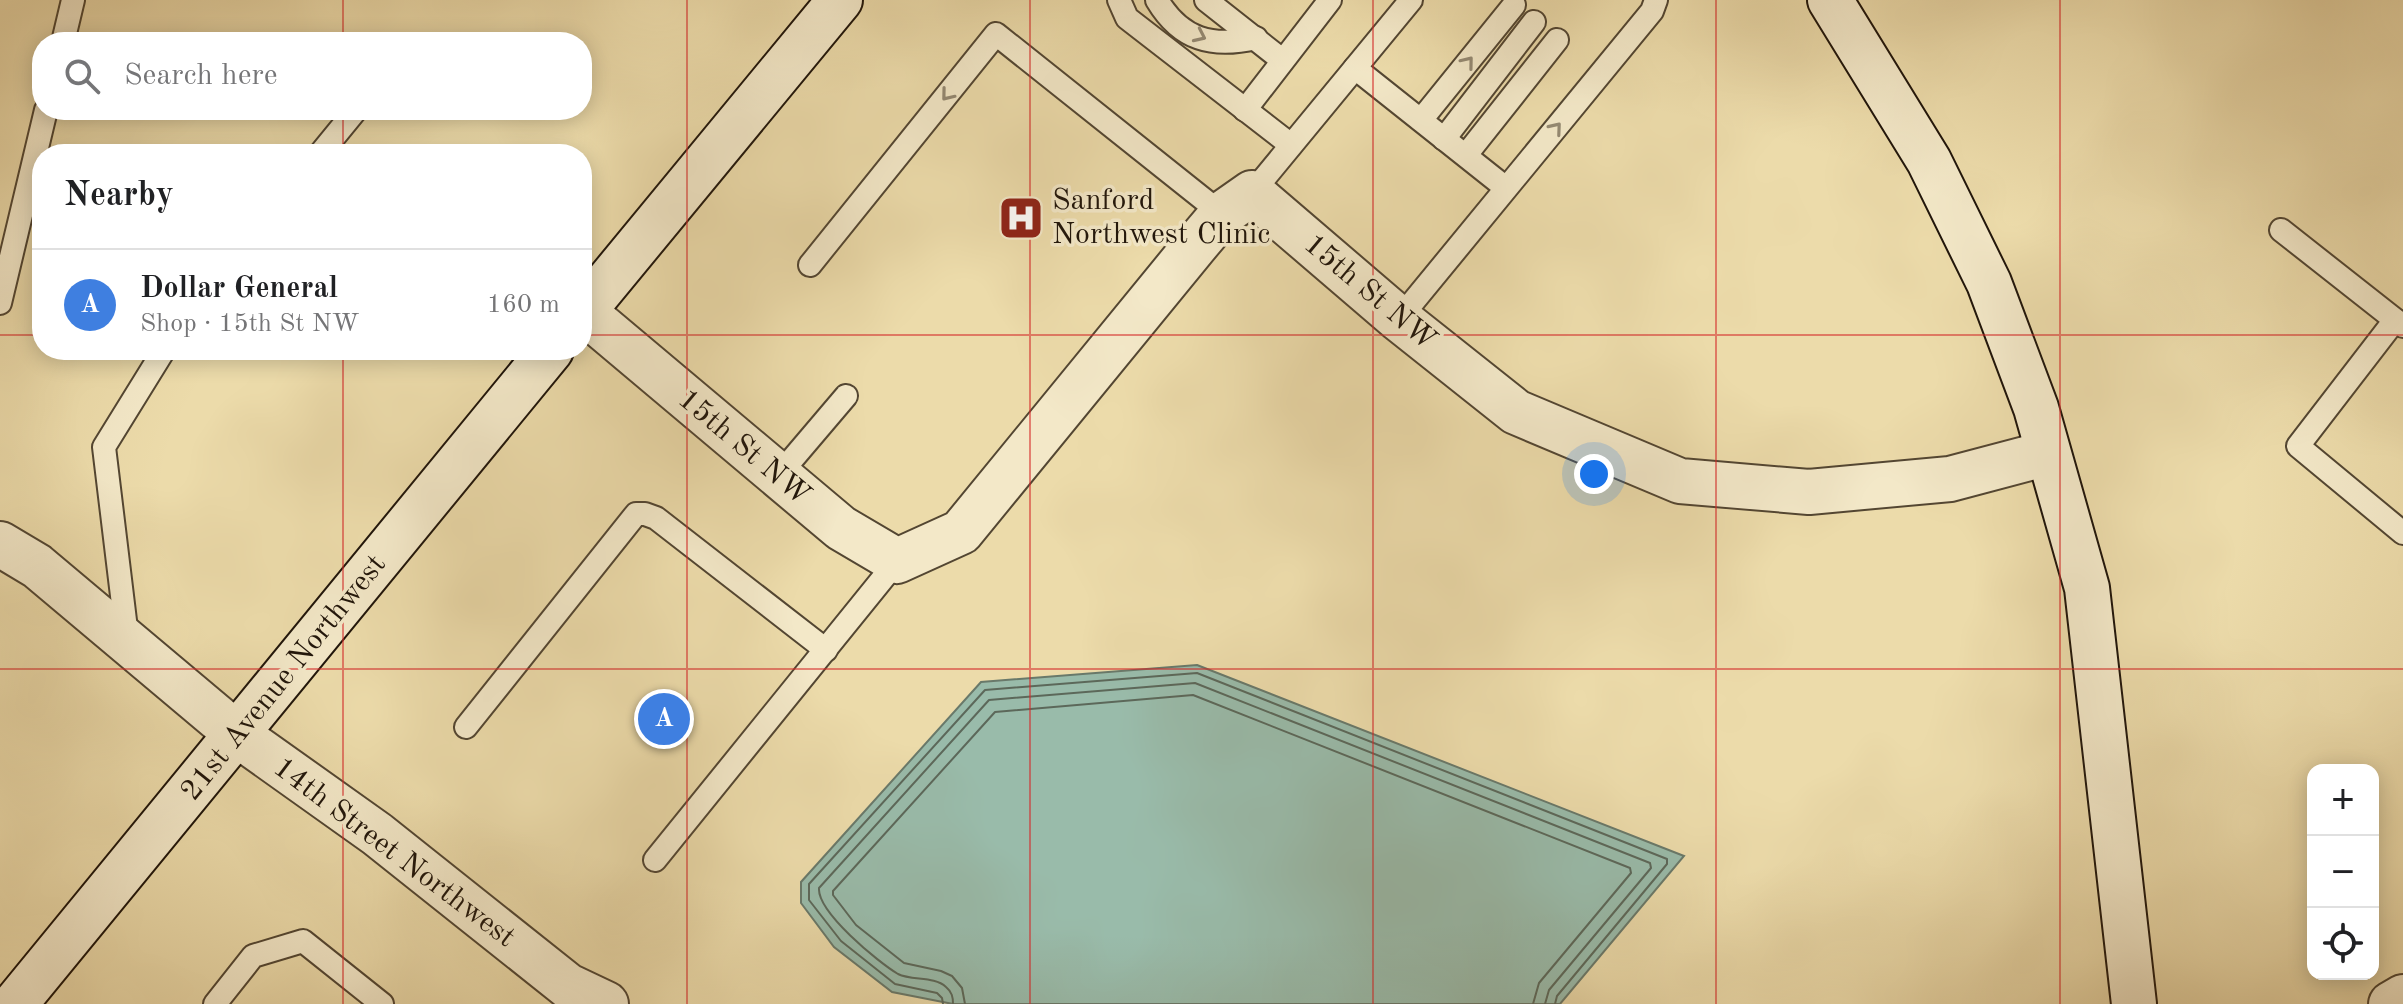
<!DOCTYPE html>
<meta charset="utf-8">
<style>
:root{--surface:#fff;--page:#f2f2f2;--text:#202124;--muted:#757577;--line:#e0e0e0;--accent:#8f2418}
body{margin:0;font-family:"Old Standard TT",serif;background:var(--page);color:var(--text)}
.controls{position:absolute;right:24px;bottom:24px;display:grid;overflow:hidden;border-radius:16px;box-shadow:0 4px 20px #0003}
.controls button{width:72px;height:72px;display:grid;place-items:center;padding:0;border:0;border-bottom:2px solid var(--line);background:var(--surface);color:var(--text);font:40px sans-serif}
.you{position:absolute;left:1594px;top:474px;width:28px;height:28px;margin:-20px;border:6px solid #fff;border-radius:50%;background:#1a73e8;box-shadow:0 0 0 12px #1a73e833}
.badge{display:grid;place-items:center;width:52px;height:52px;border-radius:50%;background:var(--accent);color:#fff;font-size:26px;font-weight:700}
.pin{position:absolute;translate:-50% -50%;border:4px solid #fff;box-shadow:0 2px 8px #0006}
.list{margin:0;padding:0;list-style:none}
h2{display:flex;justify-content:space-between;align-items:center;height:104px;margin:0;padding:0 32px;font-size:34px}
h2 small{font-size:26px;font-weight:400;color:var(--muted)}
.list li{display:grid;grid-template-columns:52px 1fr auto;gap:24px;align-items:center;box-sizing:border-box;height:112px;padding:0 32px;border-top:2px solid var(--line)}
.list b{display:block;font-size:30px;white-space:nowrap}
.list p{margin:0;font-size:26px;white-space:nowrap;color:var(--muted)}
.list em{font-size:26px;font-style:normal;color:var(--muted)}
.icon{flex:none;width:44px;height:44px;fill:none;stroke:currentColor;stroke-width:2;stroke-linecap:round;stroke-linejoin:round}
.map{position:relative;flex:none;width:2403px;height:1004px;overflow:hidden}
.search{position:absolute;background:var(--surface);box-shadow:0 4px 20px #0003;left:32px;top:32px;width:560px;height:88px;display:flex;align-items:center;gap:20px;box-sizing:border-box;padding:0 28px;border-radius:32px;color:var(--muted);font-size:30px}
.panel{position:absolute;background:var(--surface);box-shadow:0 4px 20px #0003;left:32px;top:144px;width:560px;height:216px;border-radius:32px}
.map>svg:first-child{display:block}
.water{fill:#9ba;stroke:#69796a;stroke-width:2}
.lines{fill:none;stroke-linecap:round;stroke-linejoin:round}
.shore{stroke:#5c685a;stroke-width:2}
.lane-casing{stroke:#534632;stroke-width:26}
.street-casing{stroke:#534632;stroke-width:48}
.secondary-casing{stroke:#20150a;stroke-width:48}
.lane{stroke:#f3e8c8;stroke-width:22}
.street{stroke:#f3e8c8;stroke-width:44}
.secondary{stroke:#f3e8c8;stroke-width:44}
.oneway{stroke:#948972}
.grid{fill:none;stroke:#d62828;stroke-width:2;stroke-opacity:0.55}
.labels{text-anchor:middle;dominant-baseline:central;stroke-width:7;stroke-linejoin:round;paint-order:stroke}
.poi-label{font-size:30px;fill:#20150a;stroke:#f3e8c8;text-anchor:start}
.street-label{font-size:30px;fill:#20150a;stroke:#f3e8c8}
</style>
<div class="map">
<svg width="2403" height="1004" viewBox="0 0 2403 1004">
<rect width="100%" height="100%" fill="#ecdbaa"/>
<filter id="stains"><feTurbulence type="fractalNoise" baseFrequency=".0025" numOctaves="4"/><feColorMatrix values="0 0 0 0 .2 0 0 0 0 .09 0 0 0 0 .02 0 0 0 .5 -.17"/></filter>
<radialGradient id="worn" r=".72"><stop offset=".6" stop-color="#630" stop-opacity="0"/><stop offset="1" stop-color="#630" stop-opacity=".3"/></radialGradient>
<polygon class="water" points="1197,665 1684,856 1560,1004 953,1004 892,992 834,947 801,903 801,882 981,682"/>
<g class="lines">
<g class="shore">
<polyline points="943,1004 942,998 937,993 895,984 841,941 809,900 809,884 985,690 1197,673 1667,859 1667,864 1557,996 1555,1004"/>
<path d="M953 1004C953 997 952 992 946 987 934 976 912 981 898 974 878 962 817 912 819 888L989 700 1195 683 1650 863 1651 868 1549 990 1545 1004"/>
<polyline points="965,1004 962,988 952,976 941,971 904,963 856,925 833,895 833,891 995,712 1193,695 1630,868 1631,873 1539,983 1533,1004"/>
</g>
<g class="lane-casing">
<g id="lane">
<polyline points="1119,0 1127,18 1291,145"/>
<path d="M1157 0C1181 40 1212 48 1256 38"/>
<polyline points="1206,0 1282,60"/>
<polyline points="63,42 73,0"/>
<polyline points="1355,68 1506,188"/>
<polyline points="1245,110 1330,0"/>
<polyline points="1421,120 1514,5"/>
<polyline points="1444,139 1534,22"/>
<polyline points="320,154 356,110"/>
<polyline points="1466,155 1557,40"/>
<polyline points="1252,193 1411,0"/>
<polyline points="2281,230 2403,326"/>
<polyline points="810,265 996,34 1222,214"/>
<polyline points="0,303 46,110"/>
<polyline points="1399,319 1652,11 1656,0"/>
<polyline points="2395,320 2298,446 2403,533"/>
<polyline points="778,476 846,396"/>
<polyline points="127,637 104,447 164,350"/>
<polyline points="466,727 636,514 645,514 656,518 826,650"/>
<polyline points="655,860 897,561"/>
<polyline points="215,1004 253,956 303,941 382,1004"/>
</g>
</g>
<g class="street-casing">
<g id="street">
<polyline points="583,311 841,528 897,561 961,532 1195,246 1222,214 1252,193 1399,319 1516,412 1680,481 1809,492 1950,479 2048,453"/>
<polyline points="0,544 37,566 238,735 377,834 568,986 606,1004"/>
<polyline points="2391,1004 2403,997"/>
</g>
</g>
<g class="secondary-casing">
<g id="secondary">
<polyline points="1830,0 1929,161 1989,283 2036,408 2087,588 2134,1004"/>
<polyline points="582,313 840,0"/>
<polyline points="15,1004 551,350"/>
</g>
</g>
<use href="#lane" class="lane"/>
<use href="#street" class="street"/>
<use href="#secondary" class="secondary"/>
</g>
<defs><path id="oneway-chevron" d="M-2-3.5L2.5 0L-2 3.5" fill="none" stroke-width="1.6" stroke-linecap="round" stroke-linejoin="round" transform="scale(2)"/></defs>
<g class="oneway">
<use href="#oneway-chevron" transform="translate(1200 36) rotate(25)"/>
<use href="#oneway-chevron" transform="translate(1468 62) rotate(-51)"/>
<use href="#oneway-chevron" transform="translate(947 95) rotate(129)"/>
<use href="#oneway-chevron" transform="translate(1556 128) rotate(-50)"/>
</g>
<path class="grid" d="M343 0V42M687 0V1004M1030 0V1004M1373 0V1004M1716 0V1004M2060 0V1004M343 110V154M0 335H42M582 335H2403M343 350V1004M0 669H2403"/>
<defs>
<g id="hospital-square" transform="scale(2.3)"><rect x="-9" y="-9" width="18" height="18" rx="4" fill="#8f2418" stroke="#f3e8c8"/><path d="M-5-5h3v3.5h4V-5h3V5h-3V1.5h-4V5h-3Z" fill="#fff"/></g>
</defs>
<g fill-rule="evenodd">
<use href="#hospital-square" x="1021" y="218"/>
</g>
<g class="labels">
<g class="poi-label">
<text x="1052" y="201">Sanford<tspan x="1052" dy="34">Northwest Clinic</tspan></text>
</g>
<g class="street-label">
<text transform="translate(1370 293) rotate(40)">15th St NW</text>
<text transform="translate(744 448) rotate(40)">15th St NW</text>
<text transform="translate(284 678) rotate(-51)">21st Avenue Northwest</text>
<text transform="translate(394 853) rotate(37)">14th Street Northwest</text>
</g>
</g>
<rect width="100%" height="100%" filter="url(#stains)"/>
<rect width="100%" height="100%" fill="url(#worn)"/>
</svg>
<div class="controls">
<button>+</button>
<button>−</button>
<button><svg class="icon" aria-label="locate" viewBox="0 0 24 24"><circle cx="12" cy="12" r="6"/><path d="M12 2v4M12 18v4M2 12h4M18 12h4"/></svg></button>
</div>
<div class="you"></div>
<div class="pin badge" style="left:664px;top:719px;background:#3f7fe0">A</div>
<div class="search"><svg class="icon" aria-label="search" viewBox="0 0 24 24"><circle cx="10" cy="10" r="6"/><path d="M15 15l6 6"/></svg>Search here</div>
<section class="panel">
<h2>Nearby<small></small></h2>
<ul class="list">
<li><span class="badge" style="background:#3f7fe0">A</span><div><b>Dollar General</b><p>Shop · 15th St NW</p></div><em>160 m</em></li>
</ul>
</section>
</div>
